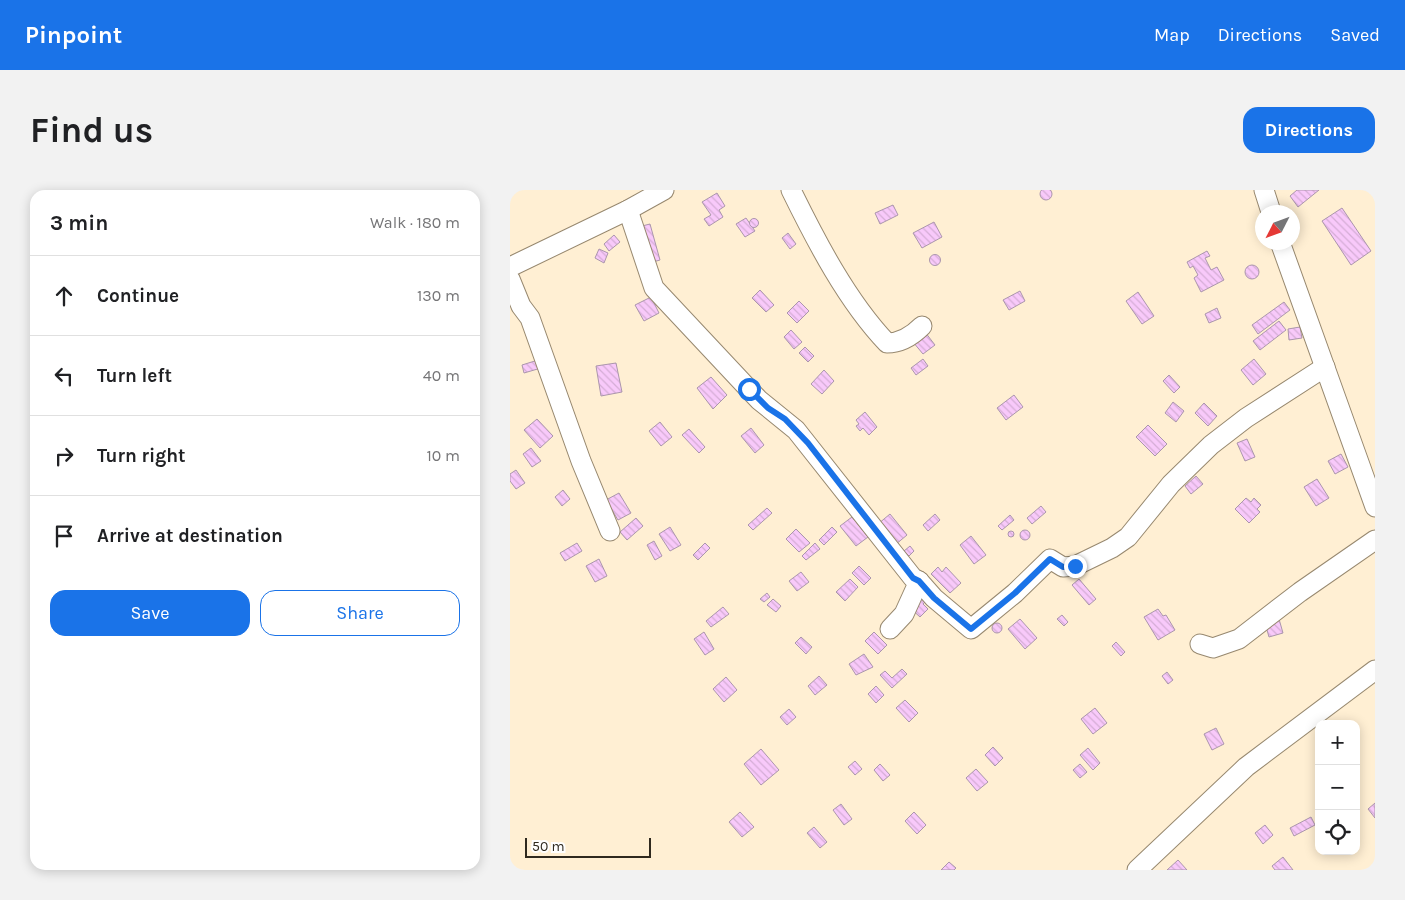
<!DOCTYPE html>
<meta charset="utf-8">
<style>
:root{--surface:#fff;--page:#f2f2f2;--text:#202124;--muted:#757577;--line:#e0e0e0;--accent:#1a73e8}
body{margin:0;font-family:Karla,sans-serif;background:var(--page);color:var(--text)}
.controls{position:absolute;right:15px;bottom:15px;display:grid;overflow:hidden;border-radius:10px;box-shadow:0 2px 12px #0003}
.controls button{width:45px;height:45px;display:grid;place-items:center;padding:0;border:0;border-bottom:1px solid var(--line);background:var(--surface);color:var(--text);font:25px sans-serif}
.compass{position:absolute;left:745px;top:15px;width:45px;height:45px;border-radius:50%;background:var(--surface);box-shadow:0 2px 12px #0003;rotate:228deg}
.scale{position:absolute;left:15px;bottom:12px;width:126px;box-sizing:border-box;padding-left:5px;border:2px solid #2f291e;border-top:0;font-size:14px;line-height:18px;white-space:nowrap;color:#2f291e;-webkit-text-stroke:4px #fefefe;paint-order:stroke}
.stop{position:absolute;width:15px;height:15px;margin:-11px;border:4px solid #1a73e8;border-radius:50%;background:#fff}
.stop.end{background:#1a73e8;border-color:#fff;box-shadow:0 1px 5px #0008}
.list{margin:0;padding:0;list-style:none}
h2{display:flex;justify-content:space-between;align-items:center;height:65px;margin:0;padding:0 20px;font-size:21px}
h2 small{font-size:16px;font-weight:400;color:var(--muted)}
.list li{display:grid;grid-template-columns:32px 1fr auto;gap:15px;align-items:center;box-sizing:border-box;height:80px;padding:0 20px;border-top:1px solid var(--line)}
.list b{display:block;font-size:19px;white-space:nowrap}
.list em{font-size:16px;font-style:normal;color:var(--muted)}
.actions{display:flex;gap:10px;padding:15px 20px}
.actions a{flex:1;padding:11px 0;border:1px solid var(--accent);border-radius:15px;text-align:center;font-size:18px;color:var(--accent)}
.actions .main{background:var(--accent);color:#fff}
.icon{flex:none;width:28px;height:28px;fill:none;stroke:currentColor;stroke-width:2;stroke-linecap:round;stroke-linejoin:round}
.map{position:relative;flex:none;width:865px;height:680px;overflow:hidden;border-radius:15px}
header{display:flex;align-items:center;gap:30px;box-sizing:border-box;height:70px;padding:0 25px;background:var(--accent);color:#fff}
header strong{font-size:24px}
nav{display:flex;gap:28px;margin-inline-start:auto;font-size:18px}
.intro{display:flex;align-items:center;justify-content:space-between;box-sizing:border-box;height:120px;padding:0 30px}
h1{margin:0;font-size:35px}
.button{padding:12px 22px;border-radius:15px;background:var(--accent);color:#fff;font-size:18px;font-weight:700}
main{display:flex;gap:30px;padding:0 30px}
aside{flex:1;background:var(--surface);border-radius:15px;box-shadow:0 2px 12px #0003}
.map>svg:first-child{display:block}
.building{fill:url(#building-back-hatch);stroke:#ab96ac}
.lines{fill:none;stroke-linecap:round;stroke-linejoin:round}
.minor-casing{stroke:#97886f;stroke-width:21}
.minor{stroke:#fff;stroke-width:19}
.route{stroke:#1a73e8;stroke-width:6}
</style>
<header>
<strong>Pinpoint</strong>
<nav><a>Map</a><a>Directions</a><a>Saved</a></nav>
</header>
<div class="intro"><h1>Find us</h1><a class="button">Directions</a></div>
<main>
<aside>
<h2>3 min<small>Walk · 180 m</small></h2>
<ul class="list">
<li><svg class="icon" aria-label="ahead" viewBox="0 0 24 24"><path d="M12 20V5M6 11l6-6 6 6"/></svg><div><b>Continue</b></div><em>130 m</em></li>
<li><svg class="icon" aria-label="left" viewBox="0 0 24 24"><path d="M17 20v-9H6M10 6l-5 5 5 5"/></svg><div><b>Turn left</b></div><em>40 m</em></li>
<li><svg class="icon" aria-label="right" viewBox="0 0 24 24"><path d="M7 20v-9h11M14 6l5 5-5 5"/></svg><div><b>Turn right</b></div><em>10 m</em></li>
<li><svg class="icon" aria-label="arrive" viewBox="0 0 24 24"><path d="M6 21V4h12l-3 4 3 4H6"/></svg><div><b>Arrive at destination</b></div></li>
</ul>
<div class="actions"><a class="main">Save</a><a>Share</a></div>
</aside>
<div class="map">
<svg width="865" height="680" viewBox="0 0 865 680">
<defs>
<pattern id="building-back-hatch" width="6" height="6" patternUnits="userSpaceOnUse" patternTransform="scale(1.25)"><rect width="6" height="6" fill="#f8c9fa"/><path d="M-1 5l2 2M0 0l6 6M5-1l2 2" fill="none" stroke="#d5add6"/></pattern>
</defs>
<rect width="100%" height="100%" fill="#ffefd3"/>
<g class="building">
<circle cx="536" cy="4" r="6"/>
<polygon points="787,0 809,0 788,17 780,6"/>
<polygon points="207,3 215,16 209,20 213,27 199,36 194,29 201,25 192,12"/>
<polygon points="383,15 388,25 370,34 365,23"/>
<polygon points="832,18 861,61 841,75 812,31"/>
<polygon points="236,28 245,41 235,47 226,34"/>
<circle cx="244" cy="33" r="4.5"/>
<polygon points="424,32 432,47 412,58 403,43"/>
<polygon points="140,34 150,70 143,72 132,36"/>
<polygon points="278,43 286,54 280,59 272,48"/>
<polygon points="104,45 110,52 99,61 94,54"/>
<polygon points="89,59 98,63 94,73 85,68"/>
<polygon points="697,61 700,66 695,68 701,80 707,77 714,90 691,102 684,88 688,85 683,76 680,78 677,72"/>
<circle cx="425" cy="70" r="5.5"/>
<circle cx="742" cy="82" r="7"/>
<polygon points="250,100 264,115 256,122 242,108"/>
<polygon points="510,101 515,111 499,120 493,110"/>
<polygon points="628,102 644,126 632,134 616,111"/>
<polygon points="141,107 149,123 134,131 125,115"/>
<polygon points="289,111 299,121 287,133 277,123"/>
<polygon points="774,112 780,120 748,144 742,135"/>
<polygon points="707,118 711,128 699,133 695,124"/>
<polygon points="769,131 776,140 750,160 743,151"/>
<polygon points="790,137 792,148 779,150 778,139"/>
<polygon points="281,140 292,152 284,159 274,147"/>
<polygon points="415,142 425,155 413,164 403,152"/>
<polygon points="295,157 304,166 298,172 289,163"/>
<polygon points="413,169 418,176 406,185 401,178"/>
<polygon points="744,169 756,184 743,195 731,180"/>
<polygon points="28,170 31,178 14,183 12,175"/>
<polygon points="106,173 112,202 91,206 86,176"/>
<polygon points="314,180 324,191 312,204 301,194"/>
<polygon points="659,185 670,197 664,203 653,191"/>
<polygon points="201,187 217,205 203,219 187,198"/>
<polygon points="504,205 513,217 496,230 487,218"/>
<polygon points="663,212 674,221 666,232 655,223"/>
<polygon points="694,213 707,226 698,236 685,223"/>
<polygon points="355,222 367,237 359,245 353,238 350,241 346,236 349,234 346,230"/>
<polygon points="27,229 43,246 30,258 14,240"/>
<polygon points="150,232 162,247 151,256 139,241"/>
<polygon points="638,235 657,254 645,266 626,247"/>
<polygon points="241,238 254,255 245,263 231,246"/>
<polygon points="179,239 195,257 189,263 172,245"/>
<polygon points="737,249 745,267 735,271 727,253"/>
<polygon points="21,258 31,271 22,277 13,264"/>
<polygon points="831,264 838,277 825,284 818,271"/>
<polygon points="6,280 15,293 6,299 0,291 0,284"/>
<polygon points="686,286 693,294 681,304 675,296"/>
<polygon points="807,289 819,308 806,316 794,297"/>
<polygon points="53,300 60,309 52,316 45,307"/>
<polygon points="109,303 121,323 108,330 96,310"/>
<polygon points="736,308 741,312 744,308 751,315 747,319 750,322 739,333 725,319"/>
<polygon points="531,316 536,322 522,334 517,328"/>
<polygon points="257,318 262,323 243,340 238,335"/>
<polygon points="380,324 397,345 385,355 368,334"/>
<polygon points="425,324 430,330 418,341 413,335"/>
<polygon points="500,325 504,330 492,340 488,336"/>
<polygon points="342,327 358,347 346,356 330,336"/>
<polygon points="126,328 133,336 117,350 110,342"/>
<polygon points="160,337 171,355 160,361 149,344"/>
<polygon points="322,337 327,342 314,355 309,350"/>
<polygon points="286,339 300,353 289,362 276,349"/>
<circle cx="515" cy="345" r="5"/>
<circle cx="501" cy="344" r="3"/>
<polygon points="461,346 476,365 464,374 450,355"/>
<polygon points="144,351 152,366 145,370 137,355"/>
<polygon points="67,353 72,361 55,371 50,363"/>
<polygon points="195,353 200,358 188,370 183,365"/>
<polygon points="305,353 310,359 296,370 292,366"/>
<polygon points="400,356 404,361 399,366 394,361"/>
<polygon points="89,369 97,386 85,392 76,376"/>
<polygon points="349,376 361,388 354,395 342,383"/>
<polygon points="428,377 432,382 436,377 451,393 440,403 421,384"/>
<polygon points="291,382 299,392 287,401 279,391"/>
<polygon points="340,389 348,397 335,411 326,402"/>
<polygon points="569,389 586,409 579,415 562,395"/>
<polygon points="257,403 260,407 254,412 250,409"/>
<polygon points="409,405 416,411 413,414 418,419 410,427 399,417"/>
<polygon points="263,409 271,416 266,422 257,415"/>
<polygon points="213,417 219,424 201,437 196,431"/>
<polygon points="648,419 653,426 656,425 665,440 648,450 634,427"/>
<polygon points="552,425 558,432 554,436 547,429"/>
<polygon points="510,429 527,448 515,459 498,439"/>
<polygon points="769,429 773,443 759,447 755,433"/>
<circle cx="487" cy="438" r="5"/>
<polygon points="194,442 204,459 195,465 184,449"/>
<polygon points="364,442 377,455 368,464 355,451"/>
<polygon points="291,447 302,457 296,464 285,453"/>
<polygon points="606,452 615,462 611,466 602,456"/>
<polygon points="354,464 363,477 346,485 339,474"/>
<polygon points="392,479 397,484 382,498 370,485 375,481 382,488"/>
<polygon points="657,482 663,490 658,494 652,486"/>
<polygon points="309,486 317,495 305,505 298,496"/>
<polygon points="216,487 227,500 214,512 203,499"/>
<polygon points="366,496 374,505 366,513 358,504"/>
<polygon points="395,510 408,523 399,532 386,518"/>
<polygon points="585,518 597,533 583,544 571,529"/>
<polygon points="279,519 286,527 277,535 270,527"/>
<polygon points="706,538 714,554 702,560 694,544"/>
<polygon points="483,557 493,568 485,576 475,565"/>
<polygon points="578,558 590,573 583,580 570,565"/>
<polygon points="251,559 269,580 251,595 234,574"/>
<polygon points="345,571 352,579 345,585 338,577"/>
<polygon points="370,574 380,585 373,591 364,580"/>
<polygon points="570,574 577,582 570,588 563,580"/>
<polygon points="466,579 478,592 467,601 456,588"/>
<polygon points="865,613 865,628 858,619"/>
<polygon points="331,614 342,629 334,635 323,620"/>
<polygon points="230,622 244,637 232,647 219,632"/>
<polygon points="404,622 416,635 407,644 395,631"/>
<polygon points="801,627 805,635 784,646 780,638"/>
<polygon points="755,635 763,645 753,654 745,643"/>
<polygon points="304,637 317,652 310,658 297,643"/>
<polygon points="773,667 783,680 765,680 762,676"/>
<polygon points="668,670 677,680 657,680"/>
<polygon points="439,672 446,678 444,680 431,680"/>
</g>
<g class="lines">
<g class="minor-casing">
<g id="minor">
<path d="M281 0C306 51 337 111 377 153 391 153 402 146 412 136"/>
<polyline points="754,0 761,22"/>
<polyline points="118,20 144,98 249,210 286,240 403,388 409,391 394,424 380,439"/>
<polyline points="770,52 865,317"/>
<polyline points="0,77 118,20 154,0"/>
<polyline points="0,89 11,116 20,128 71,271 100,341"/>
<polyline points="409,391 424,408 461,439 505,403 540,369 553,377 565,376 602,358 618,347 661,294 701,255 736,228 815,177"/>
<polyline points="690,454 703,458 729,449 790,402 865,350"/>
<polyline points="627,680 736,577 865,480"/>
</g>
</g>
<use href="#minor" class="minor"/>
</g>
<g class="lines">
<polyline class="route" points="239,199 258,218 275,229 298,253 403,388 409,391 424,408 461,439 505,403 540,369 553,377 565,376"/>
</g>
</svg>
<div class="controls">
<button>+</button>
<button>−</button>
<button><svg class="icon" aria-label="locate" viewBox="0 0 24 24"><circle cx="12" cy="12" r="6"/><path d="M12 2v4M12 18v4M2 12h4M18 12h4"/></svg></button>
</div>
<svg class="compass" viewBox="-18 -18 36 36"><path d="M0-13l5 13h-10z" fill="#e53935"/><path d="M0 13l5-13h-10z" fill="#757577"/></svg>
<div class="scale">50 m</div>
<div class="stop" style="left:239px;top:199px"></div>
<div class="stop end" style="left:565px;top:376px"></div>
</div>
</main>
